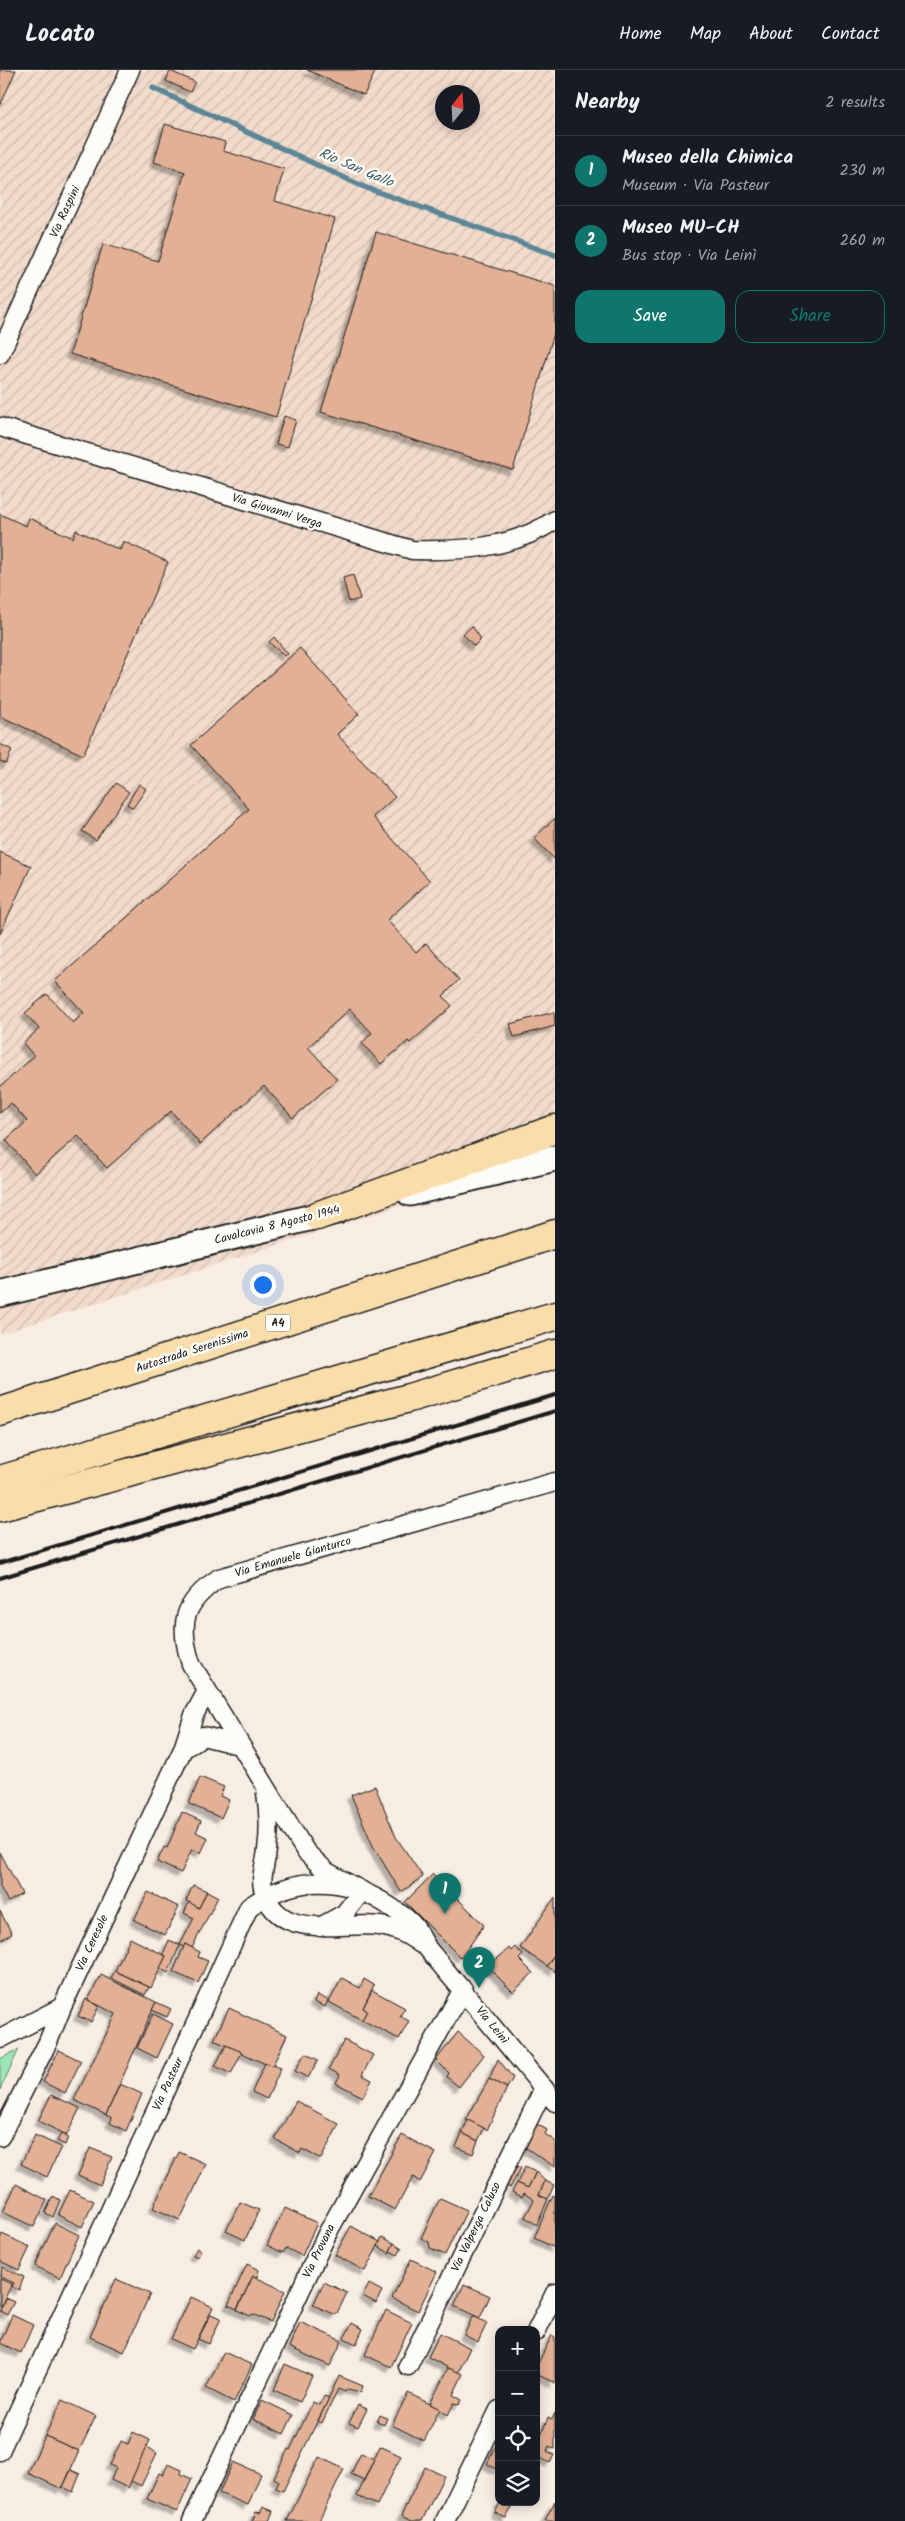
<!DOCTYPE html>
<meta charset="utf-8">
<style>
:root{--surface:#171b24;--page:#20242c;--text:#f1f3f6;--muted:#9ea1a6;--line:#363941;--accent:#0f766e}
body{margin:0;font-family:Kalam,sans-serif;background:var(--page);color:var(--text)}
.controls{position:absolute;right:15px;bottom:15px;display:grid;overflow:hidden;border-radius:10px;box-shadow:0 2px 12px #0003}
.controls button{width:45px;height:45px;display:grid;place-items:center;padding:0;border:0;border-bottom:1px solid var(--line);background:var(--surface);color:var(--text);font:25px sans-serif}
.compass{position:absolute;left:435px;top:15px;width:45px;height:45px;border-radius:50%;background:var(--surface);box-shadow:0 2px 12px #0003;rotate:18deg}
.you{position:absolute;left:262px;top:1214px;width:18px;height:18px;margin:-12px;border:4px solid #fff;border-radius:50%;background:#1a73e8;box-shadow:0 0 0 8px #1a73e833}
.badge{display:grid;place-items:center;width:32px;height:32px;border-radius:50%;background:var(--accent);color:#fff;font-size:16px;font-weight:700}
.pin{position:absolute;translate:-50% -41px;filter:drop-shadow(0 1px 2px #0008)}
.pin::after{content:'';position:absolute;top:26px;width:18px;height:15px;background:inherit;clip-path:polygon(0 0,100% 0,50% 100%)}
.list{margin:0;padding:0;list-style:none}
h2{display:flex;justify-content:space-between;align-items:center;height:65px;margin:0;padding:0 20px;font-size:21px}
h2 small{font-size:16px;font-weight:400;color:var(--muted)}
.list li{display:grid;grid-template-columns:32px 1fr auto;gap:15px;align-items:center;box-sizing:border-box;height:70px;padding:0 20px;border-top:1px solid var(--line)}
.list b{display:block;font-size:19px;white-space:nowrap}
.list p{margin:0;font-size:16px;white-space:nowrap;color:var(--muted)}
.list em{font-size:16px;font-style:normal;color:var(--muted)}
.actions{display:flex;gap:10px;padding:15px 20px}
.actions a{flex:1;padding:11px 0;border:1px solid var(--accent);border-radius:15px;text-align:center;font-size:18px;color:var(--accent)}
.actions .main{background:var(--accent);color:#fff}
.icon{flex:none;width:28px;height:28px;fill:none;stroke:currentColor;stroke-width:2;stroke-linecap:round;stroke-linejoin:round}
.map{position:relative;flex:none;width:555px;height:2451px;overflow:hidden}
header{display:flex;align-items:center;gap:30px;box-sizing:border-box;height:70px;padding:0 25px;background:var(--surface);border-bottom:1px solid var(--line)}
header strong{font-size:24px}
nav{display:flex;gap:28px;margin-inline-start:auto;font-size:18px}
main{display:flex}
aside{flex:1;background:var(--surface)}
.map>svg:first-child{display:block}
.industrial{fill:url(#industrial-furrows);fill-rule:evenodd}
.green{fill:#9de6b6;stroke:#5c8169}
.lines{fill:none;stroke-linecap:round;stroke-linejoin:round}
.stream{stroke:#5c8696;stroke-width:5.5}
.building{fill:#e2b094;stroke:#1c1c1c;filter:url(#shadow)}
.street-casing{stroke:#1c1c1c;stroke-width:21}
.secondary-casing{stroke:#1c1c1c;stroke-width:29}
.highway-casing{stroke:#1c1c1c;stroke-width:31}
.street{stroke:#fdfcf7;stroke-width:18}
.secondary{stroke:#fdfcf7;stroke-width:25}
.highway{stroke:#f9deab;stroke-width:28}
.rail{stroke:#1c1c1c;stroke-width:4}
.labels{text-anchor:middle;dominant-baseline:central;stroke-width:5;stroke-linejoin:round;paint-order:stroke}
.shield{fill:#fdfcf7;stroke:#605f5e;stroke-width:1}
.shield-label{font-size:11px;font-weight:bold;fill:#1c1c1c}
.street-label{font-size:12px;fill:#1c1c1c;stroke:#fdfcf7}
.water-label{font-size:14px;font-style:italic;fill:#415a63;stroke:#fdfcf7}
</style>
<header>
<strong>Locato</strong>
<nav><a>Home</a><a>Map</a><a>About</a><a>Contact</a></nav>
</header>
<main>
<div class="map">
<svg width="555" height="2451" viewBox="0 0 555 2451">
<defs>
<pattern id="industrial-furrows" width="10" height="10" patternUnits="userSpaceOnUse" patternTransform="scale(1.25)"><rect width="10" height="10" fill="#f1dbcb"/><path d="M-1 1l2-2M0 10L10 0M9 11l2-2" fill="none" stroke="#cebbae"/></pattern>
<filter id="shadow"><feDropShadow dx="-4.5" dy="4.5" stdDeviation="1" flood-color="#0004"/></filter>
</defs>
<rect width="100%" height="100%" fill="#f8ede3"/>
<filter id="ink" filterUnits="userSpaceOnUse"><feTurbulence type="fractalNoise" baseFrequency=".02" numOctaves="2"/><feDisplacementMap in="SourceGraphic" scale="10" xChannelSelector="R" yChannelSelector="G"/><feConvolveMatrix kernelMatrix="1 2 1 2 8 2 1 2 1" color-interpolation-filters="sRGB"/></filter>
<g filter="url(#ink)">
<path class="industrial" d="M0 0H555V1086L0 1264ZM442 22H472V52H442Z"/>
<polygon class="green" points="19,1979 0,2020 0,1989"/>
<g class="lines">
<polyline class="stream" points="153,18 364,117 555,185"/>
</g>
<g class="building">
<polygon points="0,0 16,0 0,36"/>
<polygon points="307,0 376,0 364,25"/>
<polygon points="170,1 195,12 190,22 166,11"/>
<polygon points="165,54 225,72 223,81 284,99 275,131 335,149 276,347 70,284 103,174 158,191 185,102 154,92"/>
<polygon points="376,162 555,216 555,260 513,400 321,342"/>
<polygon points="284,346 296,350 288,377 276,374"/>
<polygon points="0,444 26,456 29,448 73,468 76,460 120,480 123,471 168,492 83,685 0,646"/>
<polygon points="353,505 360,529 349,532 343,508"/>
<polygon points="472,556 481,569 474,576 463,564"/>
<polygon points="274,567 288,584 284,586 269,572"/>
<polygon points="300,578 359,644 337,664 395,727 373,747 430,811 387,850 416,882 426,873 459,910 443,926 452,936 410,973 408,971 381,994 362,973 372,963 350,939 308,977 337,1009 293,1048 264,1016 200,1074 171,1041 107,1098 78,1066 35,1104 6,1070 27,1051 11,1033 0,1043 0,1017 34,986 23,973 39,959 25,943 47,924 73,953 84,943 55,911 249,739 191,675"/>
<polygon points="0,674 12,680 6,694 0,691"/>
<polygon points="116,713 129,722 96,770 82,761"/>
<polygon points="139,714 146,719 133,738 127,734"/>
<polygon points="555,748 555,790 534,768"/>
<polygon points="0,782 31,796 0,864"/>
<polygon points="554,942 555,956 514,967 510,954"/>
<polygon points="200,1707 224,1717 220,1726 229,1730 221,1748 189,1734"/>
<polygon points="375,1716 396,1767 423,1807 401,1822 373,1776 351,1725"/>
<polygon points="182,1742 201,1751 196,1762 208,1768 201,1783 192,1779 181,1803 157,1792 164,1777 167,1778"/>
<polygon points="0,1782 22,1824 8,1832 0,1817"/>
<polygon points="433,1804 484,1855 461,1888 405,1832"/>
<polygon points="193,1815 207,1821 199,1838 186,1831"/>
<polygon points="207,1821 218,1827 192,1878 185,1874 184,1877 180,1875 194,1848 184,1843 189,1832 199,1838"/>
<polygon points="148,1822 179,1837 165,1865 134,1850"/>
<polygon points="555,1827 555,1883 547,1896 520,1878"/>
<polygon points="0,1841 12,1864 0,1870"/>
<polygon points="130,1868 166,1886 151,1918 115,1901"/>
<polygon points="169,1870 180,1875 168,1903 160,1898 166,1886 163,1884"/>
<polygon points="185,1874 200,1882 198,1887 208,1891 198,1913 173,1902"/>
<polygon points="515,1877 523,1885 519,1889 533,1903 513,1922 488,1897 509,1878 511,1881"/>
<polygon points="555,1883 555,1902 547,1896"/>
<polygon points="115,1901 149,1917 145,1925 111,1908"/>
<polygon points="101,1905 156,1932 106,2045 74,2030 116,1944 88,1930"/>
<polygon points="342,1908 360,1918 364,1909 374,1915 363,1938 367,1941 362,1950 329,1932"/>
<polygon points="372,1920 405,1938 400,1946 409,1951 399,1969 362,1950 367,1941 363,1938"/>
<polygon points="317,1925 328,1930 325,1937 314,1932"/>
<polygon points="86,1929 99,1936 91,1952 78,1946"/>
<polygon points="156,1932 171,1939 167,1947 152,1940"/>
<polygon points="229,1938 287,1965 272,1997 214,1970"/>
<polygon points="153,1944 173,1954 157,1988 137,1978"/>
<polygon points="458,1962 484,1985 459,2017 447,2007 449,2003 436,1990"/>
<polygon points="344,1970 373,1985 362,2005 372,2010 363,2027 336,2013 340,2005 329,1999"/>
<polygon points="226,1975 242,1982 231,2004 215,1996"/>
<polygon points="59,1980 81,1991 65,2023 43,2012"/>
<polygon points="305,1983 318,1990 308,2008 295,2001"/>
<polygon points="498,1989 513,2008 507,2018 489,2009"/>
<polygon points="265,1993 281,1998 267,2029 252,2022"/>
<polygon points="489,2009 507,2018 487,2060 466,2050"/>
<polygon points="120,2014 142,2024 126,2061 110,2053 112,2048 106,2045"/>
<polygon points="51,2025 80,2038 67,2065 38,2051"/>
<polygon points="296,2031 339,2054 321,2089 302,2079 300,2083 275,2069"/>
<polygon points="468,2050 484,2058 478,2071 462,2063"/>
<polygon points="537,2054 547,2060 545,2064 555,2071 555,2097 523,2076"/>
<polygon points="462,2063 478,2071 473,2084 456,2077"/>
<polygon points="61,2064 68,2067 65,2075 57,2071"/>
<polygon points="35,2065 61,2077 47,2107 21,2094"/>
<polygon points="402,2065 436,2083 420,2112 413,2107 395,2140 368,2126"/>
<polygon points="90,2078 112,2087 100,2115 78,2105"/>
<polygon points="179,2082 206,2094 180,2150 153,2138"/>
<polygon points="512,2094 521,2098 510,2118 503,2114"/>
<polygon points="525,2097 536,2102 528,2118 517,2113"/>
<polygon points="536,2102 545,2111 539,2125 548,2129 537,2155 525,2147 534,2130 524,2123 522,2127 512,2122 517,2113 528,2118"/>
<polygon points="545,2111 554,2115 548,2129 539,2125"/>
<polygon points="16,2114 47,2130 34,2157 3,2142"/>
<polygon points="70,2120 94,2131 82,2157 58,2145"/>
<polygon points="553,2125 555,2126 555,2178 534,2168"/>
<polygon points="53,2126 60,2130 53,2147 45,2143"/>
<polygon points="440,2128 467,2140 445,2185 430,2178 429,2172 421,2168"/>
<polygon points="240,2132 259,2140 245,2170 226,2161"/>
<polygon points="285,2138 317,2153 302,2186 286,2178 283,2183 267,2175"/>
<polygon points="55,2153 79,2165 60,2208 35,2196"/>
<polygon points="351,2156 380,2172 365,2201 335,2185"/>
<polygon points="2,2164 30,2177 19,2200 0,2191 0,2169"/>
<polygon points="382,2167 394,2173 389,2183 378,2176"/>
<polygon points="394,2173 402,2178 398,2185 390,2181"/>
<polygon points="197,2178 201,2180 198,2187 193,2185"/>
<polygon points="411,2189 437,2202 418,2241 392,2228"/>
<polygon points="247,2194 259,2200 257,2207 253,2206 237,2239 228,2235"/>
<polygon points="2,2197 24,2207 19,2220 12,2217 14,2213 0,2207"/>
<polygon points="253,2206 285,2221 271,2252 252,2244 250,2246 237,2240"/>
<polygon points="0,2209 12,2214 1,2236 0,2235"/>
<polygon points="116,2209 150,2224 124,2282 90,2267"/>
<polygon points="324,2212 347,2223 336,2245 313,2235"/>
<polygon points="369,2214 382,2221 376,2233 363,2226"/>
<polygon points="464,2214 490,2226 480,2248 454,2236"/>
<polygon points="191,2227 213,2237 193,2279 171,2269"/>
<polygon points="5,2228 14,2232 7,2245 0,2241"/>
<polygon points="386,2240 412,2253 391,2297 365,2285"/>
<polygon points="211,2244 221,2248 209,2274 198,2269"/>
<polygon points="12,2245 33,2255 21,2283 0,2273"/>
<polygon points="473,2246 487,2253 478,2272 464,2265"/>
<polygon points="300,2252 342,2271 330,2296 289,2277"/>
<polygon points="352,2253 363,2259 356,2274 344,2268"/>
<polygon points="440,2263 470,2278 458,2303 428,2287"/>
<polygon points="552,2265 555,2267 555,2313 536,2304 536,2297"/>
<polygon points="224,2282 252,2295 234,2332 206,2318"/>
<polygon points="285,2294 312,2306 300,2332 274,2320"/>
<polygon points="448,2298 463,2304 453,2325 462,2330 459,2335 454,2333 448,2345 430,2334"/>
<polygon points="339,2306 363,2316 361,2322 347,2319 345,2322 338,2319 322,2353 318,2351"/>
<polygon points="408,2323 440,2339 424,2371 392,2355"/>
<polygon points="324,2326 329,2328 283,2421 276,2418 279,2411 274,2408 288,2379 290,2380 313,2332 319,2335"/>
<polygon points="62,2330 96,2346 79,2381 45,2366"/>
<polygon points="262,2330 293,2345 284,2364 253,2349"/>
<polygon points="358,2335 367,2339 358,2357 349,2353"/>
<polygon points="555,2343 555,2379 549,2376 547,2381 554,2385 550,2393 536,2386 536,2378 548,2347 552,2349"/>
<polygon points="380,2345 387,2348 384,2355 377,2352"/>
<polygon points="133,2362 150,2370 128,2418 111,2410 116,2398 110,2395 121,2371 128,2374"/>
<polygon points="45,2366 79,2381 62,2419 28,2403"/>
<polygon points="497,2373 499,2374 499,2400 487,2394"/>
<polygon points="380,2376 401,2386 377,2435 357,2426"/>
<polygon points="146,2377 157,2383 141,2416 131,2411"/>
<polygon points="361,2383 374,2389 364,2410 351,2404"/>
<polygon points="319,2387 344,2399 319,2451 287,2451"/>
<polygon points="233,2392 261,2404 248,2435 219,2423"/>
<polygon points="168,2394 182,2400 181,2404 192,2409 177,2442 147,2429 159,2403 163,2405"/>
<polygon points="425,2397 444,2406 422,2451 412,2451 401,2446"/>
<polygon points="71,2400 80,2404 73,2422 63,2417"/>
<polygon points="555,2431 555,2451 546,2451 545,2450"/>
<polygon points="500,2432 509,2432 507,2436 512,2438 506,2448 495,2443"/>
<polygon points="263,2437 273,2441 269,2451 252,2451 256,2442 260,2443"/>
</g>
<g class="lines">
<g class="street-casing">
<g id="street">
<polyline points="0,284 130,0"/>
<path d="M0 357 412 480C462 481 512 479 555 450"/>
<polyline points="183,1679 203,1666 239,1675"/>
<path d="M266 1723C269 1743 270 1760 267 1780 266 1792 260 1807 263 1818 277 1873 341 1851 380 1856 396 1858 408 1865 421 1874"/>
<path d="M320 1857 344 1844 362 1821 327 1802 306 1782 191 1594C178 1553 183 1533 219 1508L555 1412"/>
<polyline points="0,1969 62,1937"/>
<polyline points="0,2067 48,1972 62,1937 183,1679 194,1645 207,1621"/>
<polyline points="536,2262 555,2223"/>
<polyline points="408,2296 544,2018"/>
<path d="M0 2381 249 1837C292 1807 337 1804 383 1832 393 1839 406 1846 414 1856 419 1863 423 1871 428 1879L555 2032"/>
<polyline points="192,2451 328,2162 463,1919"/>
<polyline points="445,2451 499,2340"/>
</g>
</g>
<g class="secondary-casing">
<g id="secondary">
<polyline points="410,1123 555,1088"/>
<polyline points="0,1224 337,1141"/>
</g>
</g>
<g class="highway-casing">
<g id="highway">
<polyline points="317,1146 555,1059"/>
<polyline points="0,1342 555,1164"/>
<polyline points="0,1410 555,1246"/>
<polyline points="0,1437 409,1328 555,1284"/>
</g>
</g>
<use href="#street" class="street"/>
<use href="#secondary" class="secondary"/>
<use href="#highway" class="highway"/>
<g class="rail">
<polyline points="0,1493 555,1325"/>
<polyline points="0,1508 555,1341"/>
</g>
</g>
</g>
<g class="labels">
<rect class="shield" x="265.5" y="1244.5" width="25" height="17" rx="4"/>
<g class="shield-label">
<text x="278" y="1253">A4</text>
</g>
<g class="street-label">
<text transform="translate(65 142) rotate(-65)">Via Raspini</text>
<text transform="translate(277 441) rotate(17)">Via Giovanni Verga</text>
<text transform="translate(277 1155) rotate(-14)">Cavalcavia 8 Agosto 1944</text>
<text transform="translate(192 1281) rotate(-18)">Autostrada Serenissima</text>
<text transform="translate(293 1487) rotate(-16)">Via Emanuele Gianturco</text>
<text transform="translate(92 1873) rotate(-65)">Via Ceresole</text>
<text transform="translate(492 1955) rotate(51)">Via Leinì</text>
<text transform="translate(168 2014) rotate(-65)">Via Pasteur</text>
<text transform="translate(476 2157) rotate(-64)">Via Valperga Caluso</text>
<text transform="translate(319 2181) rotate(-64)">Via Provana</text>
</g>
<g class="water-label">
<text transform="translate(356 98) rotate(23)">Rio San Gallo</text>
</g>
</g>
</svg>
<div class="controls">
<button>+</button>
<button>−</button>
<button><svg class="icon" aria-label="locate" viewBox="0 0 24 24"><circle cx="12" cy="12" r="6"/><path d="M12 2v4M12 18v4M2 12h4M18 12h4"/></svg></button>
<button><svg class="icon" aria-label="layers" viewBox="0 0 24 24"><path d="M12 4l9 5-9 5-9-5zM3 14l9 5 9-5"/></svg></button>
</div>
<svg class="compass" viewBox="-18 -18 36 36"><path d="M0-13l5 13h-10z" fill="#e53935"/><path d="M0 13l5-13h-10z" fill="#9ea1a6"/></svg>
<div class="you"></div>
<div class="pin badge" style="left:445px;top:1844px">1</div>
<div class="pin badge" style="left:479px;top:1918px">2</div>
</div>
<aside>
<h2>Nearby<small>2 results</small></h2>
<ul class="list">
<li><span class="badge">1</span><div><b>Museo della Chimica</b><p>Museum · Via Pasteur</p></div><em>230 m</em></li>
<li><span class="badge">2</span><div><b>Museo MU-CH</b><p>Bus stop · Via Leinì</p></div><em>260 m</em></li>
</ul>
<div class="actions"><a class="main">Save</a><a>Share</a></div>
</aside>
</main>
